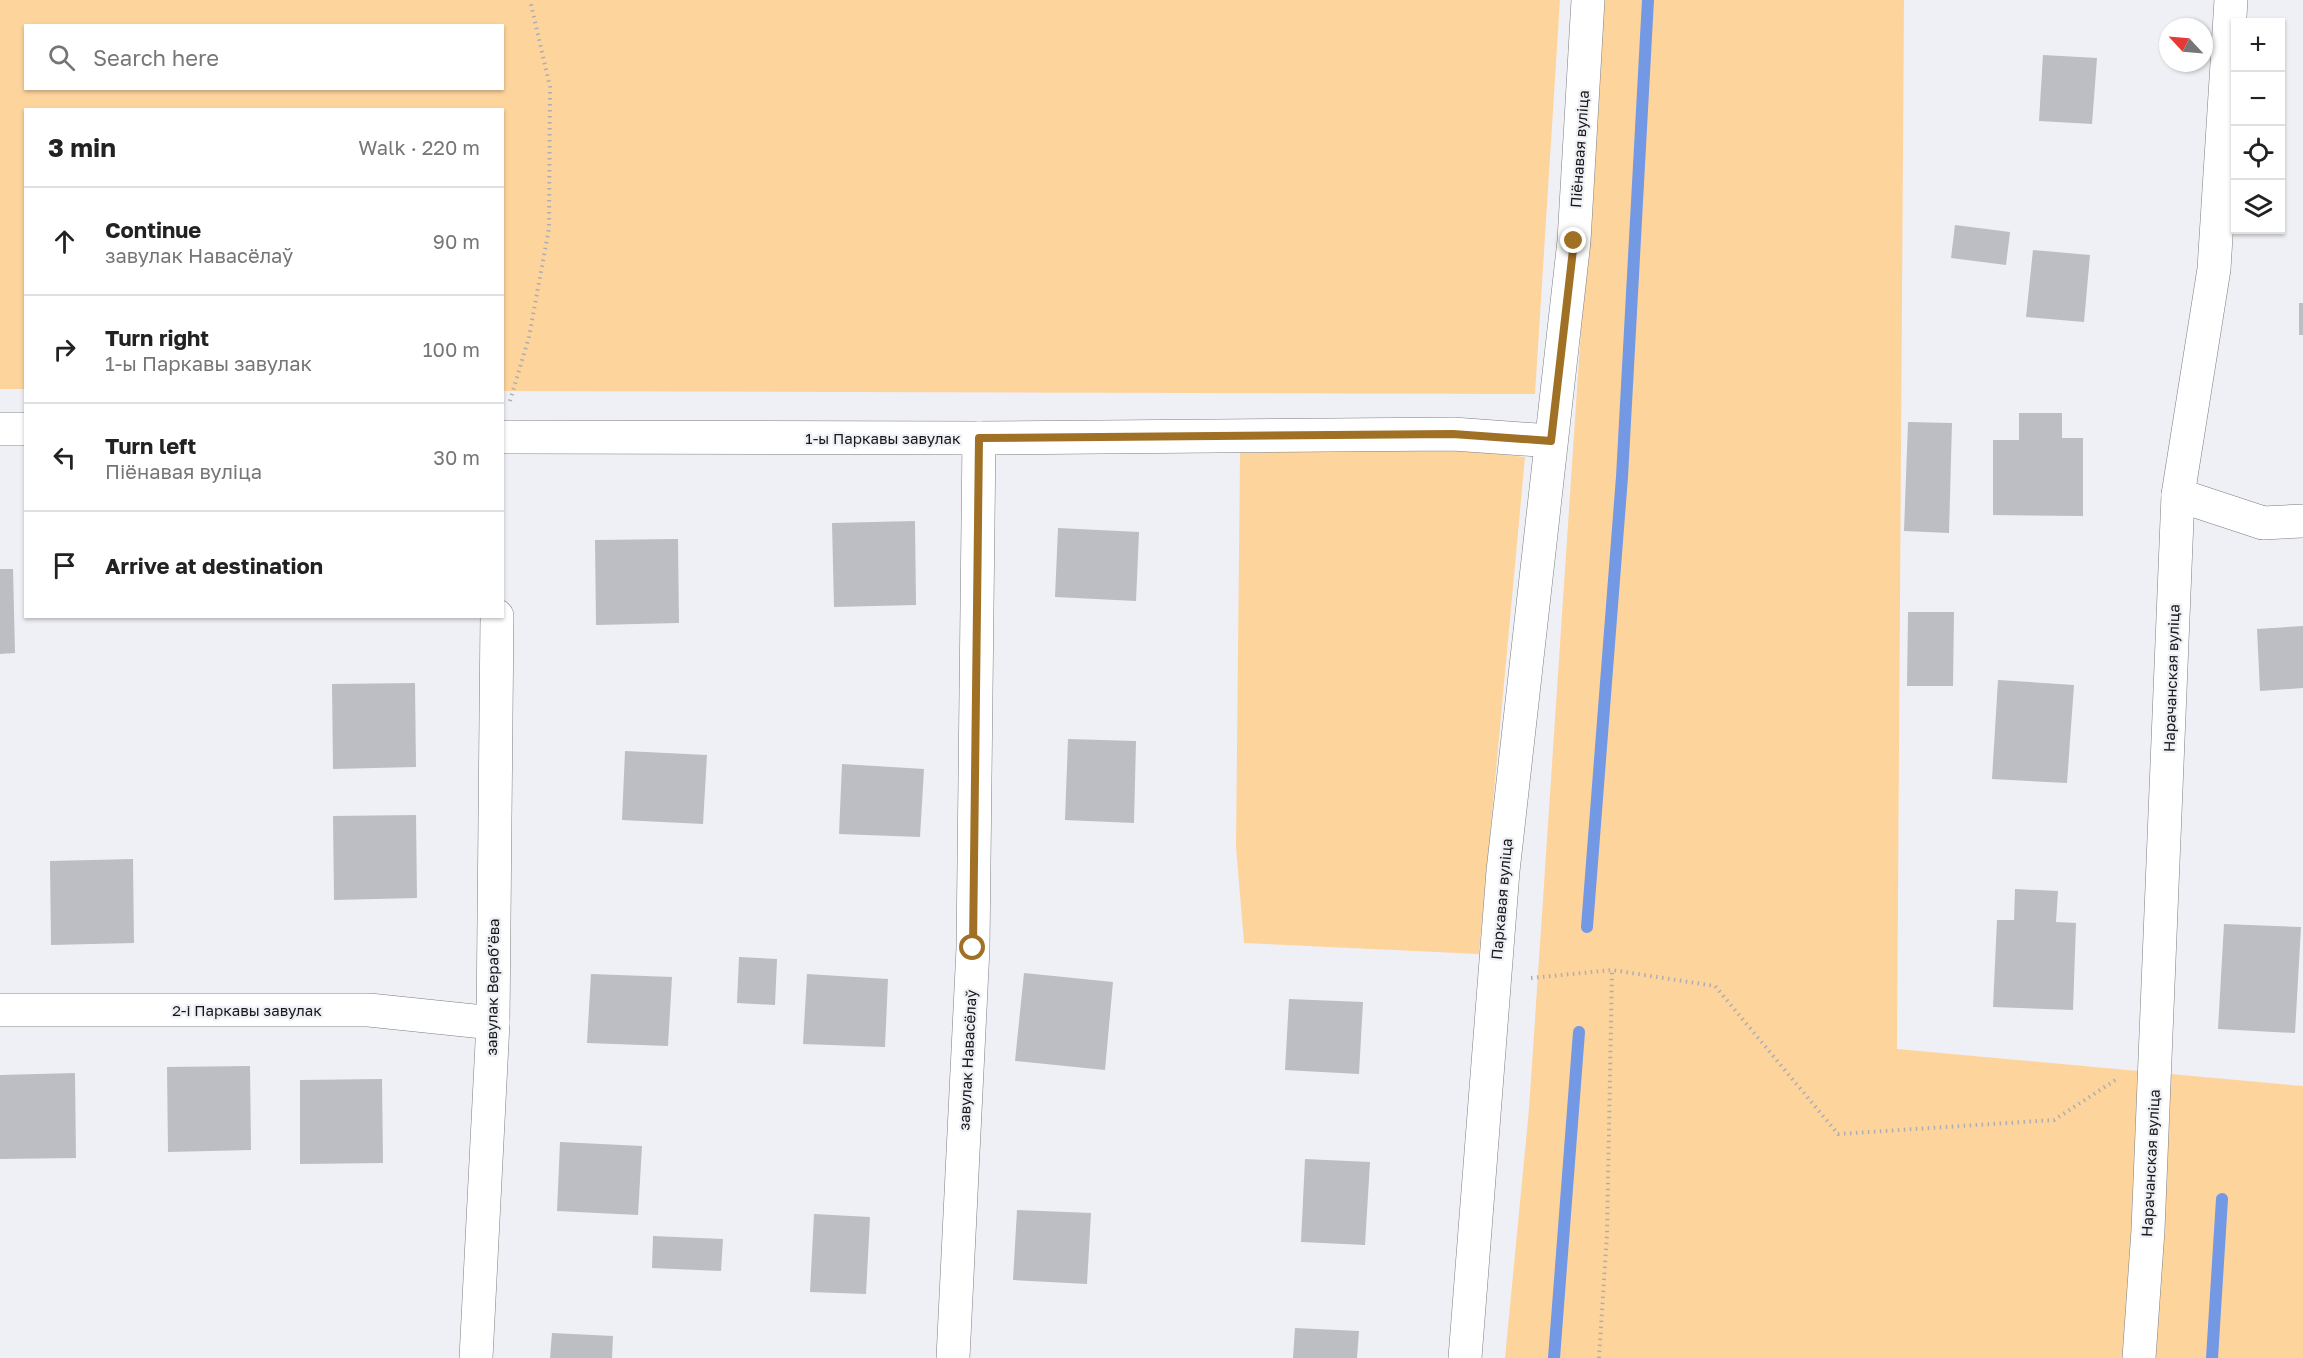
<!DOCTYPE html>
<meta charset="utf-8">
<style>
:root{--surface:#fff;--page:#f6f6f6;--text:#222;--muted:#767676;--line:#e0e0e0}
body{margin:0;font-family:"Golos Text",sans-serif;background:var(--page);color:var(--text)}
.controls{position:absolute;right:18px;top:18px;display:grid;overflow:hidden;border-radius:0px;box-shadow:0 2px 4px #0004}
.controls button{width:54px;height:54px;display:grid;place-items:center;padding:0;border:0;border-bottom:2px solid var(--line);background:var(--surface);color:var(--text);font:30px sans-serif}
.compass{position:absolute;left:2159px;top:18px;width:54px;height:54px;border-radius:50%;background:var(--surface);box-shadow:0 2px 4px #0004;rotate:296deg}
.stop{position:absolute;width:18px;height:18px;margin:-14px;border:4px solid #a07024;border-radius:50%;background:#fff}
.stop.end{background:#a07024;border-color:#fff;box-shadow:0 2px 6px #0008}
.list{margin:0;padding:0;list-style:none}
h2{display:flex;justify-content:space-between;align-items:center;height:78px;margin:0;padding:0 24px;font-size:26px}
h2 small{font-size:20px;font-weight:400;color:var(--muted)}
.list li{display:grid;grid-template-columns:39px 1fr auto;gap:18px;align-items:center;box-sizing:border-box;height:108px;padding:0 24px;border-top:2px solid var(--line)}
.list b{display:block;font-size:22px;white-space:nowrap}
.list p{margin:0;font-size:20px;white-space:nowrap;color:var(--muted)}
.list em{font-size:20px;font-style:normal;color:var(--muted)}
.icon{flex:none;width:33px;height:33px;fill:none;stroke:currentColor;stroke-width:2;stroke-linecap:round;stroke-linejoin:round}
.map{position:relative;flex:none;width:2303px;height:1358px;overflow:hidden}
.search{position:absolute;background:var(--surface);box-shadow:0 2px 4px #0004;left:24px;top:24px;width:480px;height:66px;display:flex;align-items:center;gap:15px;box-sizing:border-box;padding:0 21px;border-radius:0px;color:var(--muted);font-size:22px}
.panel{position:absolute;background:var(--surface);box-shadow:0 2px 4px #0004;left:24px;top:108px;width:480px;height:510px;border-radius:0px}
.map>svg:first-child{display:block}
.green{fill:#fed49d;fill-rule:evenodd}
.lines{fill:none;stroke-linecap:round;stroke-linejoin:round}
.stream{stroke:#7398e4;stroke-width:12}
.building{fill:#bcbec3}
.minor-casing{stroke:#7c7e82;stroke-width:34}
.path{stroke:#adaeb2;stroke-width:4;stroke-dasharray:1.5 4.5;stroke-linecap:butt}
.minor{stroke:#fff;stroke-width:33}
.route{stroke:#a07024;stroke-width:8}
.labels{text-anchor:middle;dominant-baseline:central;stroke-width:4.5;stroke-linejoin:round;paint-order:stroke}
.street-label{font-size:15px;fill:#17181a;stroke:#eef0f5}
</style>
<div class="map">
<svg width="2303" height="1358" viewBox="0 0 2303 1358">
<rect width="100%" height="100%" fill="#eef0f5"/>
<g class="green">
<path d="M0 0H1560L1535 394 503 391 502 110H26L25 389H0ZM26 26H502V88H26Z"/>
<polygon points="1603,0 1904,0 1897,1049 2303,1086 2303,1358 1505,1358 1529,1109"/>
<polygon points="1445,448 1525,457 1479,954 1244,943 1236,847 1240,453"/>
</g>
<g class="lines">
<g class="stream">
<polyline points="1587,927 1622,477 1648,0"/>
<polyline points="1554,1358 1579,1032"/>
<polyline points="2212,1358 2222,1199"/>
</g>
</g>
<g class="building">
<polygon points="2043,55 2097,58 2092,124 2039,121"/>
<polygon points="1955,225 2010,232 2006,265 1951,258"/>
<polygon points="2033,250 2090,255 2084,322 2026,317"/>
<rect x="2299" y="303" width="4" height="32"/>
<polygon points="2019,413 2062,413 2062,438 2083,438 2083,516 1993,515 1993,440 2019,440"/>
<polygon points="1908,422 1952,423 1949,533 1904,531"/>
<polygon points="915,521 916,605 834,607 832,523"/>
<polygon points="1058,528 1139,532 1136,601 1055,597"/>
<polygon points="678,539 679,623 596,625 595,540"/>
<polygon points="0,569 13,569 15,653 0,654"/>
<polygon points="1908,612 1954,612 1953,686 1907,686"/>
<polygon points="2303,626 2303,688 2260,691 2257,629"/>
<polygon points="1998,680 2074,685 2067,783 1992,779"/>
<polygon points="415,683 416,767 333,769 332,684"/>
<polygon points="1068,739 1136,741 1134,823 1065,820"/>
<polygon points="625,751 707,755 703,824 622,820"/>
<polygon points="842,764 924,769 920,837 839,834"/>
<polygon points="416,815 417,898 334,900 333,816"/>
<polygon points="133,859 134,943 51,945 50,861"/>
<polygon points="2015,889 2058,891 2056,922 2076,923 2073,1010 1993,1007 1997,920 2014,920"/>
<polygon points="2224,924 2301,927 2295,1033 2218,1029"/>
<polygon points="739,957 777,959 775,1005 737,1003"/>
<polygon points="1024,973 1113,982 1105,1070 1015,1061"/>
<polygon points="591,974 672,977 668,1046 587,1043"/>
<polygon points="807,974 888,979 885,1047 803,1044"/>
<polygon points="1289,999 1363,1002 1359,1074 1285,1070"/>
<polygon points="250,1066 251,1150 168,1152 167,1067"/>
<polygon points="75,1073 76,1158 0,1159 0,1075"/>
<polygon points="382,1079 383,1163 300,1164 300,1080"/>
<polygon points="560,1142 642,1146 638,1215 557,1211"/>
<polygon points="1305,1159 1370,1162 1365,1245 1301,1242"/>
<polygon points="1017,1210 1091,1213 1087,1284 1013,1280"/>
<polygon points="814,1214 870,1217 866,1294 810,1292"/>
<polygon points="653,1236 723,1239 721,1271 652,1268"/>
<polygon points="1295,1328 1359,1331 1357,1358 1293,1358"/>
<polygon points="552,1333 613,1336 612,1358 550,1358"/>
</g>
<g class="lines">
<g class="minor-casing">
<g id="minor">
<polyline points="0,429 26,429"/>
<polyline points="502,437 979,438 1453,434 1551,441"/>
<polyline points="2178,495 2263,523 2303,521"/>
<polyline points="0,1010 369,1010 493,1023"/>
<polyline points="476,1358 493,1023 497,616"/>
<polyline points="953,1358 973,948 979,438"/>
<polyline points="1465,1358 1503,871 1574,241 1588,0"/>
<polyline points="2139,1358 2148,1230 2178,495 2214,269 2231,0"/>
</g>
</g>
<g class="path">
<polyline points="510,401 529,337 549,228 550,87 530,0"/>
<polyline points="1531,978 1612,970 1715,986 1838,1134 2054,1120 2117,1079"/>
<polyline points="1599,1358 1607,1234 1612,970"/>
</g>
<use href="#minor" class="minor"/>
</g>
<g class="lines">
<polyline class="route" points="973,948 979,438 1453,434 1551,441 1574,241"/>
</g>
<g class="labels">
<g class="street-label">
<text transform="translate(1579 149) rotate(-86)">Піёнавая вуліца</text>
<text x="883" y="438">1-ы Паркавы завулак</text>
<text transform="translate(2171 678) rotate(-88)">Нарачанская вуліца</text>
<text transform="translate(1501 899) rotate(-85)">Паркавая вуліца</text>
<text transform="translate(492 987) rotate(-89)">завулак Верабʼёва</text>
<text x="247" y="1010">2-і Паркавы завулак</text>
<text transform="translate(967 1060) rotate(-87)">завулак Навасёлаў</text>
<text transform="translate(2150 1163) rotate(-87)">Нарачанская вуліца</text>
</g>
</g>
</svg>
<div class="controls">
<button>+</button>
<button>−</button>
<button><svg class="icon" aria-label="locate" viewBox="0 0 24 24"><circle cx="12" cy="12" r="6"/><path d="M12 2v4M12 18v4M2 12h4M18 12h4"/></svg></button>
<button><svg class="icon" aria-label="layers" viewBox="0 0 24 24"><path d="M12 4l9 5-9 5-9-5zM3 14l9 5 9-5"/></svg></button>
</div>
<svg class="compass" viewBox="-18 -18 36 36"><path d="M0-13l5 13h-10z" fill="#e53935"/><path d="M0 13l5-13h-10z" fill="#767676"/></svg>
<div class="stop" style="left:973px;top:948px"></div>
<div class="stop end" style="left:1574px;top:241px"></div>
<div class="search"><svg class="icon" aria-label="search" viewBox="0 0 24 24"><circle cx="10" cy="10" r="6"/><path d="M15 15l6 6"/></svg>Search here</div>
<section class="panel">
<h2>3 min<small>Walk · 220 m</small></h2>
<ul class="list">
<li><svg class="icon" aria-label="ahead" viewBox="0 0 24 24"><path d="M12 20V5M6 11l6-6 6 6"/></svg><div><b>Continue</b><p>завулак Навасёлаў</p></div><em>90 m</em></li>
<li><svg class="icon" aria-label="right" viewBox="0 0 24 24"><path d="M7 20v-9h11M14 6l5 5-5 5"/></svg><div><b>Turn right</b><p>1-ы Паркавы завулак</p></div><em>100 m</em></li>
<li><svg class="icon" aria-label="left" viewBox="0 0 24 24"><path d="M17 20v-9H6M10 6l-5 5 5 5"/></svg><div><b>Turn left</b><p>Піёнавая вуліца</p></div><em>30 m</em></li>
<li><svg class="icon" aria-label="arrive" viewBox="0 0 24 24"><path d="M6 21V4h12l-3 4 3 4H6"/></svg><div><b>Arrive at destination</b></div></li>
</ul>
</section>
</div>
